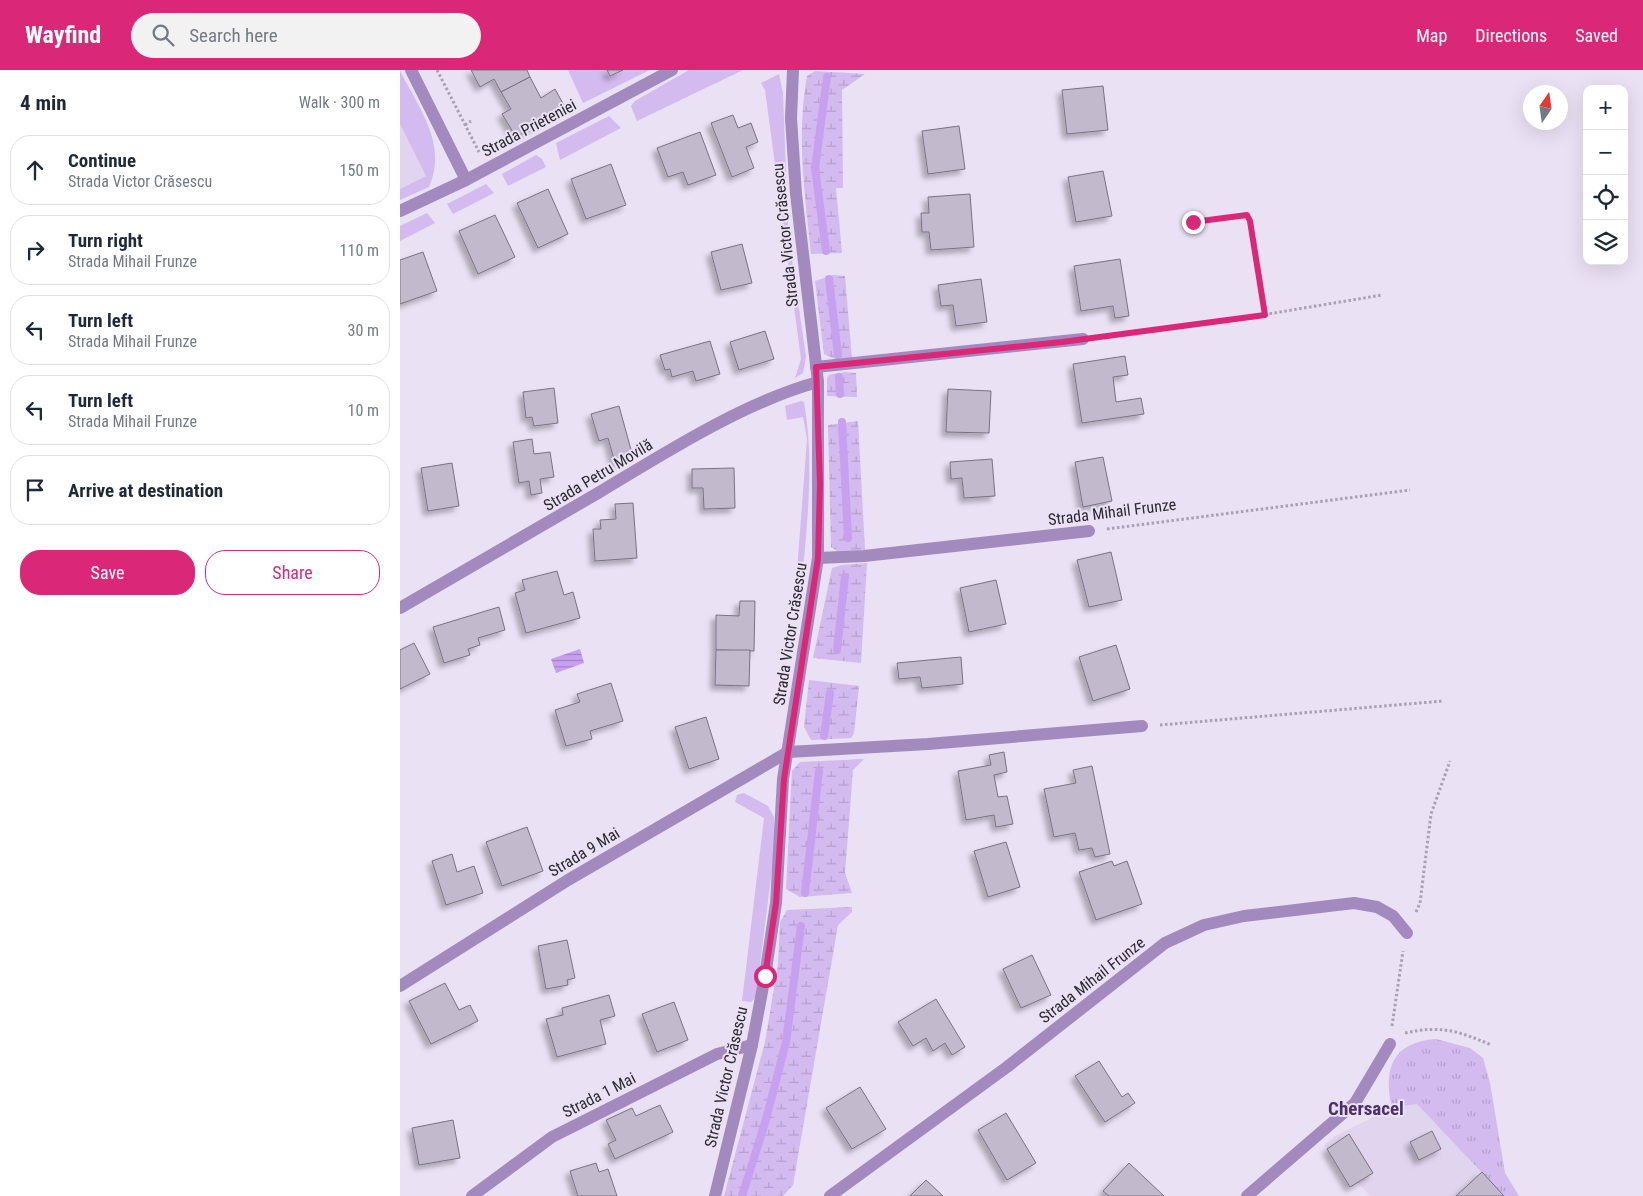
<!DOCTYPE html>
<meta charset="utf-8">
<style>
:root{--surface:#fff;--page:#f2f2f3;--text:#1f2937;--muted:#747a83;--line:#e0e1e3;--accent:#db2777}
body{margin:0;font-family:"Roboto Condensed",sans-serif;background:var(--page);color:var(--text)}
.controls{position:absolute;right:15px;top:15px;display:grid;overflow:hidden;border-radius:10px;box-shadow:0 5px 20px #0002}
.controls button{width:45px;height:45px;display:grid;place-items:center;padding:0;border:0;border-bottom:1px solid var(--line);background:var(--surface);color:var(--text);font:25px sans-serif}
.compass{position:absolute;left:1123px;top:15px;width:45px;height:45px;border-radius:50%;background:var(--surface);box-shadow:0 5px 20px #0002;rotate:13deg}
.stop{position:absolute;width:15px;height:15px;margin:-11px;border:4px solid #db2777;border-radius:50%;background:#fff}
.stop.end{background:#db2777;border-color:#fff;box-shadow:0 1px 5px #0008}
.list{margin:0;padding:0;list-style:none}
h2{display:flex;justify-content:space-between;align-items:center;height:65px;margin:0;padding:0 20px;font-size:21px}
h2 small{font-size:16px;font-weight:400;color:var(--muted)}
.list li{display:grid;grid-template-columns:32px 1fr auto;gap:15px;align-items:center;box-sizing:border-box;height:70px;margin:0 10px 10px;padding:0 10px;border:1px solid var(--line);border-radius:20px}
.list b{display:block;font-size:19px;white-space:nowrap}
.list p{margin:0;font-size:16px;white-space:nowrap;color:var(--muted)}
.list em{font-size:16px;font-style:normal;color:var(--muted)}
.actions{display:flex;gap:10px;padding:15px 20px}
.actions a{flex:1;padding:11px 0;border:1px solid var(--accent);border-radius:20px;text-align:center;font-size:18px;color:var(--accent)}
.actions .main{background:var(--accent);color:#fff}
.icon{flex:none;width:28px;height:28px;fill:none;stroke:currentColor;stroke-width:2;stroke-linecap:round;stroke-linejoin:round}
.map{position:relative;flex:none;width:1243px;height:1126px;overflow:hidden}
header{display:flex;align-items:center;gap:30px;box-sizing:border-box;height:70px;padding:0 25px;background:var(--accent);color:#fff}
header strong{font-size:24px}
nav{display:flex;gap:28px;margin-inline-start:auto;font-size:18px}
.search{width:350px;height:45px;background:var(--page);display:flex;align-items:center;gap:12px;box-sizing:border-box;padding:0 18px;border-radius:28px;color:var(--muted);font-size:19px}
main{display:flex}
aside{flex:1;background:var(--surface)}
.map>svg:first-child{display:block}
.built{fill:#e0d4ee}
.grass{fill:url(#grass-tufts)}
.wetland{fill:url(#wetland-marsh)}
.green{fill:#d3baef}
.water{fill:url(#water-rules)}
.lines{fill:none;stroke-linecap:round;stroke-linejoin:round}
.stream{stroke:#c7a1f0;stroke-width:8}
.building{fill:#c2b9cc;stroke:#7a7283;filter:url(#shadow)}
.path{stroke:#a8a1b0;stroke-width:3;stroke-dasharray:2.5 2.5;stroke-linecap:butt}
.lane{stroke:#a38abe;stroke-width:12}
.street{stroke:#a38abe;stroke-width:12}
.route{stroke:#db2777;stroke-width:6}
.labels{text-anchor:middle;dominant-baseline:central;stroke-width:4;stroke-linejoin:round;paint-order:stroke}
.street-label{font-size:16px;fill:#2c282f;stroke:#eae1f4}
.quarter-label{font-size:19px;font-weight:bold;fill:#4c2e68;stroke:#eae1f4}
</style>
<header>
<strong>Wayfind</strong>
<div class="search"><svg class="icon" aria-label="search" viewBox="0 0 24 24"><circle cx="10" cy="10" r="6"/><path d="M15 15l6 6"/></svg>Search here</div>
<nav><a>Map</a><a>Directions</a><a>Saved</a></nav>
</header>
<main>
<aside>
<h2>4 min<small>Walk · 300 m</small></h2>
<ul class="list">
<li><svg class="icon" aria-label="ahead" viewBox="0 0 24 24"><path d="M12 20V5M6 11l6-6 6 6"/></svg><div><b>Continue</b><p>Strada Victor Crăsescu</p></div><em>150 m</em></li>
<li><svg class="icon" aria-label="right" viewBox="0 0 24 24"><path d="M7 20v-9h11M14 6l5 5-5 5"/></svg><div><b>Turn right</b><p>Strada Mihail Frunze</p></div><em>110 m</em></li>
<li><svg class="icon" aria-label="left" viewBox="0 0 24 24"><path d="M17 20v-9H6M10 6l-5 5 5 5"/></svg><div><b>Turn left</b><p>Strada Mihail Frunze</p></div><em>30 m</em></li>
<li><svg class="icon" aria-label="left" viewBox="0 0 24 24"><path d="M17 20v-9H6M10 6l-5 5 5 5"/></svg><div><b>Turn left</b><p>Strada Mihail Frunze</p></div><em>10 m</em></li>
<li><svg class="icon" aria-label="arrive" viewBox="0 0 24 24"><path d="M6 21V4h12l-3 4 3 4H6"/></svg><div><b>Arrive at destination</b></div></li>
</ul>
<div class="actions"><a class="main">Save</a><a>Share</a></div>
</aside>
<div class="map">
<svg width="1243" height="1126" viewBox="0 0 1243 1126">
<defs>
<pattern id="grass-tufts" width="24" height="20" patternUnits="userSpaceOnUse" patternTransform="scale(1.25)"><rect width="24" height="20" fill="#d3baef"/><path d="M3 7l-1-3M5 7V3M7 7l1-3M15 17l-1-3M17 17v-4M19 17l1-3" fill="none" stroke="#b5a0cd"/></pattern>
<pattern id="wetland-marsh" width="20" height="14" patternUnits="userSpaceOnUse" patternTransform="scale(1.25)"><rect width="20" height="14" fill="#d3baef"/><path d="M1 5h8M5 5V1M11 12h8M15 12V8" fill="none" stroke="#b5a0cd"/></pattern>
<pattern id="water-rules" width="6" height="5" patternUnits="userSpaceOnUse" patternTransform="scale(1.25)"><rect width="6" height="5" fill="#c7a1f0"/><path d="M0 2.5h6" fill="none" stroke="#a283c3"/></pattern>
<filter id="shadow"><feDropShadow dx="-4.5" dy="4.5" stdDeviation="2.5" flood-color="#0004"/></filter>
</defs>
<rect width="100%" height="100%" fill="#eae1f4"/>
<g class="built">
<polygon points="0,54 26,106 0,119"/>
<polygon points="1017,1034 1082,1102 1104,1126 970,1126 958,1113 950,1117 924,1075 935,1066 992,1038"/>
</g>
<path class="grass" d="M1036 969 1070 978 1083 988 1090 1013 1105 1103 1119 1126H1104L1017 1034 992 1038C983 999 992 972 1036 969Z"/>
<g class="wetland">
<path d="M415 1 465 4 442 20 443 118H436L442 183 411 184C405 122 396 68 407 6Z"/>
<polygon points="433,205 445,206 452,289 435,289 424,284 415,211"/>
<polygon points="445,302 456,303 457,327 427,326 427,308 429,305"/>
<polygon points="458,351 465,480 437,481 431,477 428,355"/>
<polygon points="467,493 461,593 413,588 432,498 442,495"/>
<polygon points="409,610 459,616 454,663 451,668 411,670 404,657"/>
<polygon points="464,689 453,700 445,803 452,823 400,827 386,819 392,701 400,692"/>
<polygon points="452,837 452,842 438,855 393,1115 383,1126 324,1126 365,972 378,894 380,852 387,840"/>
</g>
<g class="green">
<polygon points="168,0 207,0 210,6 223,0 250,0 183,33"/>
<polygon points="289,0 343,0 237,51 231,36 235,31"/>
<path d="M0 1C19 38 48 75 29 117L0 130V119L26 106 0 54Z"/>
<polygon points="379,4 383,23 388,157 384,161 365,20 361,13"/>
<polygon points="209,46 221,58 160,90 156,73"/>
<polygon points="136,85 142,89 146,97 108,116 102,104"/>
<polygon points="86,114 94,123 53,144 47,134"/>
<polygon points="27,143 35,153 0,171 0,156"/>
<polygon points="390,175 406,287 403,303 395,308 401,289 386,177"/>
<path d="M401 331 404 332C414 389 408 444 403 500L397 501 407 369 403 347 387 350 385 336Z"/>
<polygon points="344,723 368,736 374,747 375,775 356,927 351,932 342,931 364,748 335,732 337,725"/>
</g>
<polygon class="water" points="180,579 184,593 156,603 151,589"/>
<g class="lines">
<g class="stream">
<polyline points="426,181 415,98 427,7"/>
<polyline points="429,209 438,285"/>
<polyline points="439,307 440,324"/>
<polyline points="442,352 448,468"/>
<polyline points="437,580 445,507"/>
<polyline points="424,666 430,623"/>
<polyline points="405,823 419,701"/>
<polyline points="342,1126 365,1053 386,972 401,856"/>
</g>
</g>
<g class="building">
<polygon points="71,0 127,0 130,7 101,22 94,9 80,17"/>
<polygon points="207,0 223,0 210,6"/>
<polygon points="130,7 141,28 155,19 166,39 116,67 102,44 111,39 101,22"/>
<polygon points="703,16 708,60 667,64 662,20"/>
<polygon points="333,45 338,58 351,53 358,72 346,77 354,98 332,107 311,53"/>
<polygon points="559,56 565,99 528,104 522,61"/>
<polygon points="300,62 316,105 288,115 283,102 268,107 257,78"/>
<polygon points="211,94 226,135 186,149 171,109"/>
<polygon points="703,101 712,146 676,152 668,107"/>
<polygon points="148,119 168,164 138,178 117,133"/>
<polygon points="570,124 574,177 531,180 529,162 522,162 521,143 529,143 528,127"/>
<polygon points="95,145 115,187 78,204 59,161"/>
<polygon points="342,174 352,213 321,220 311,182"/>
<polygon points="23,182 37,221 0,234 0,190"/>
<polygon points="720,189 729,246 715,248 713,236 681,241 674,196"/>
<polygon points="581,209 587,252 556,256 553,235 541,236 538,215"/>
<polygon points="365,261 374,289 339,300 330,272"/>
<polygon points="310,271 320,304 296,311 293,301 272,307 270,299 265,300 260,285"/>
<polygon points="725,286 728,305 713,307 716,332 741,328 744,344 682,353 673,294"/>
<polygon points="154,318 158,353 134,356 132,347 126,348 123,322"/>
<polygon points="548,319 591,321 589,363 546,362"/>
<polygon points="219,336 233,387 215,393 208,368 199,371 191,344"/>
<polygon points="132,369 134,384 150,382 154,407 140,409 142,423 131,425 129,411 119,413 113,372"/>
<polygon points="703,387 712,431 683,437 675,392"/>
<polygon points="592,389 595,426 564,428 562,408 551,409 550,392"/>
<polygon points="52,393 59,436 28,441 21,398"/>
<polygon points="334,398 335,438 304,439 303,418 292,418 292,399"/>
<polygon points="233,433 237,488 195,491 193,459 201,459 200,450 216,449 215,434"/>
<polygon points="711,482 722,530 689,537 677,490"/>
<polygon points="157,501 164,525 173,522 180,548 126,563 115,523 125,520 122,510"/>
<polygon points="596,510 606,554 569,562 560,518"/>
<polygon points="340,531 355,531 354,581 316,580 316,545 339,546"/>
<polygon points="99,537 105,560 78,568 80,575 68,579 70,585 44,593 33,557"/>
<polygon points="14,573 30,604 0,619 0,580"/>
<polygon points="716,575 730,619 693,631 679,587"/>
<polygon points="316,580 350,580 349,616 315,615"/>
<polygon points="561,587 563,614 522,618 520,607 499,609 497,593"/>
<polygon points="211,613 223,651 190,661 192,669 166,676 155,640 180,632 177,624"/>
<polygon points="306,647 319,689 289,699 275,657"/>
<polygon points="604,682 607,702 594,705 598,727 607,726 613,754 596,757 594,745 566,750 558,701 591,695 589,685"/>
<polygon points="692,696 710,784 695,787 692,778 679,780 675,763 654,767 644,719 676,713 673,700"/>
<polygon points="127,757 143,801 102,816 86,772"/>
<polygon points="606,772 620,817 588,827 574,781"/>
<polygon points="52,784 57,802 74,796 83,823 46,835 32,791"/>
<polygon points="712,791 714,796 727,791 742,834 696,850 679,802"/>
<polygon points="167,870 175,908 167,910 168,915 146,919 138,876"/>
<polygon points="632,885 651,925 621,938 603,899"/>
<polygon points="45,913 59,940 70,935 78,951 31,974 9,931"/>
<polygon points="209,925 215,946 200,950 206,974 157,987 146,949 163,945 162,938"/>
<polygon points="536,929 565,977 552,985 545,973 533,981 526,968 513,976 498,952"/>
<polygon points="274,932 288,970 257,982 242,944"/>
<polygon points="699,991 722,1027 728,1023 735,1033 705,1052 675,1006"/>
<polygon points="460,1017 486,1059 452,1079 426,1038"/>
<polygon points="260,1035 273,1062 215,1089 208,1074 216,1070 206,1050 232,1038 236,1046"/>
<polygon points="606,1043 636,1093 607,1110 578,1060"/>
<polygon points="53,1050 60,1088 19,1095 12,1058"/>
<polygon points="1032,1061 1041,1079 1019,1090 1010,1072"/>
<polygon points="949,1064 973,1103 950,1117 927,1079"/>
<polygon points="196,1093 199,1102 208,1099 217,1126 178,1126 170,1101"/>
<polygon points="729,1093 764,1126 709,1126 703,1121"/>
<polygon points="1082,1102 1104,1126 1056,1126"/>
<polygon points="526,1110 543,1126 510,1126"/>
</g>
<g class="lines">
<g class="path">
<polyline points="37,0 79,82"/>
<polyline points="65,55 71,51"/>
<polyline points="793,152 847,145 850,151 865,245"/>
<polyline points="701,266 850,247 982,225"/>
<polyline points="707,459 1010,420"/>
<polyline points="760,655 1043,631"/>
<polyline points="1016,842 1020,833 1031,744 1050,691"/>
<polyline points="992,956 1003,881"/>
<path d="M1005 963C1040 955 1059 961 1091 975"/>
</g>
<g class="lane">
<polyline points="416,297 683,269"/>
<polyline points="418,488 464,486 689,461"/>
<polyline points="388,682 528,674 742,656"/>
</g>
<g class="street">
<polyline points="11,0 66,110"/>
<polyline points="0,141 66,110 272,0"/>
<path d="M0 538C66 500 132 462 198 423 263 384 344 332 418 312"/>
<polyline points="0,916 168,810 388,682"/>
<polyline points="72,1126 152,1067 317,984 352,975"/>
<polyline points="315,1126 352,975 365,906 376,833 383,709 418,488 418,312 396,124 391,48 393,0"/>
<polyline points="430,1126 607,997 765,873 804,855 844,846 954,833 977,837 993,846 1007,863"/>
<polyline points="847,1126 955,1033 990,974"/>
</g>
</g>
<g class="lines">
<polyline class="route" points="365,906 376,833 384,709 418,488 420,414 416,297 662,272 865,245 850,151 847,145 793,152"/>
</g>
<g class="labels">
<g class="street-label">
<text transform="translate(129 58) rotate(-28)">Strada Prieteniei</text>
<text transform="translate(385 165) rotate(-96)">Strada Victor Crăsescu</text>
<text transform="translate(198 405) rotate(-31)">Strada Petru Movilă</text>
<text transform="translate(712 442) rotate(-7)">Strada Mihail Frunze</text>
<text transform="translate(390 564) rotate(-81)">Strada Victor Crăsescu</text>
<text transform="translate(184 782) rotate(-31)">Strada 9 Mai</text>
<text transform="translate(692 910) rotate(-38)">Strada Mihail Frunze</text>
<text transform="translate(326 1007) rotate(-77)">Strada Victor Crăsescu</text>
<text transform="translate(199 1025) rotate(-27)">Strada 1 Mai</text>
</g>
<g class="quarter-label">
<text x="966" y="1038">Chersacel</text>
</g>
</g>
</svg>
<div class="controls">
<button>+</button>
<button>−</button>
<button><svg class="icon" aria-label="locate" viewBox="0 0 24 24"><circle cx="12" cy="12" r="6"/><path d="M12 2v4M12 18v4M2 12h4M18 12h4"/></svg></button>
<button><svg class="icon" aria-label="layers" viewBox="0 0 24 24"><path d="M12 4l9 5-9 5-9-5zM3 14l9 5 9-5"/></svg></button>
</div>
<svg class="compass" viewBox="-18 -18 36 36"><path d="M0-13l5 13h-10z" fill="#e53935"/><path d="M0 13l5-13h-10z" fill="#747a83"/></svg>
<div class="stop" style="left:365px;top:906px"></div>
<div class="stop end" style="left:793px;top:152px"></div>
</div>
</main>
